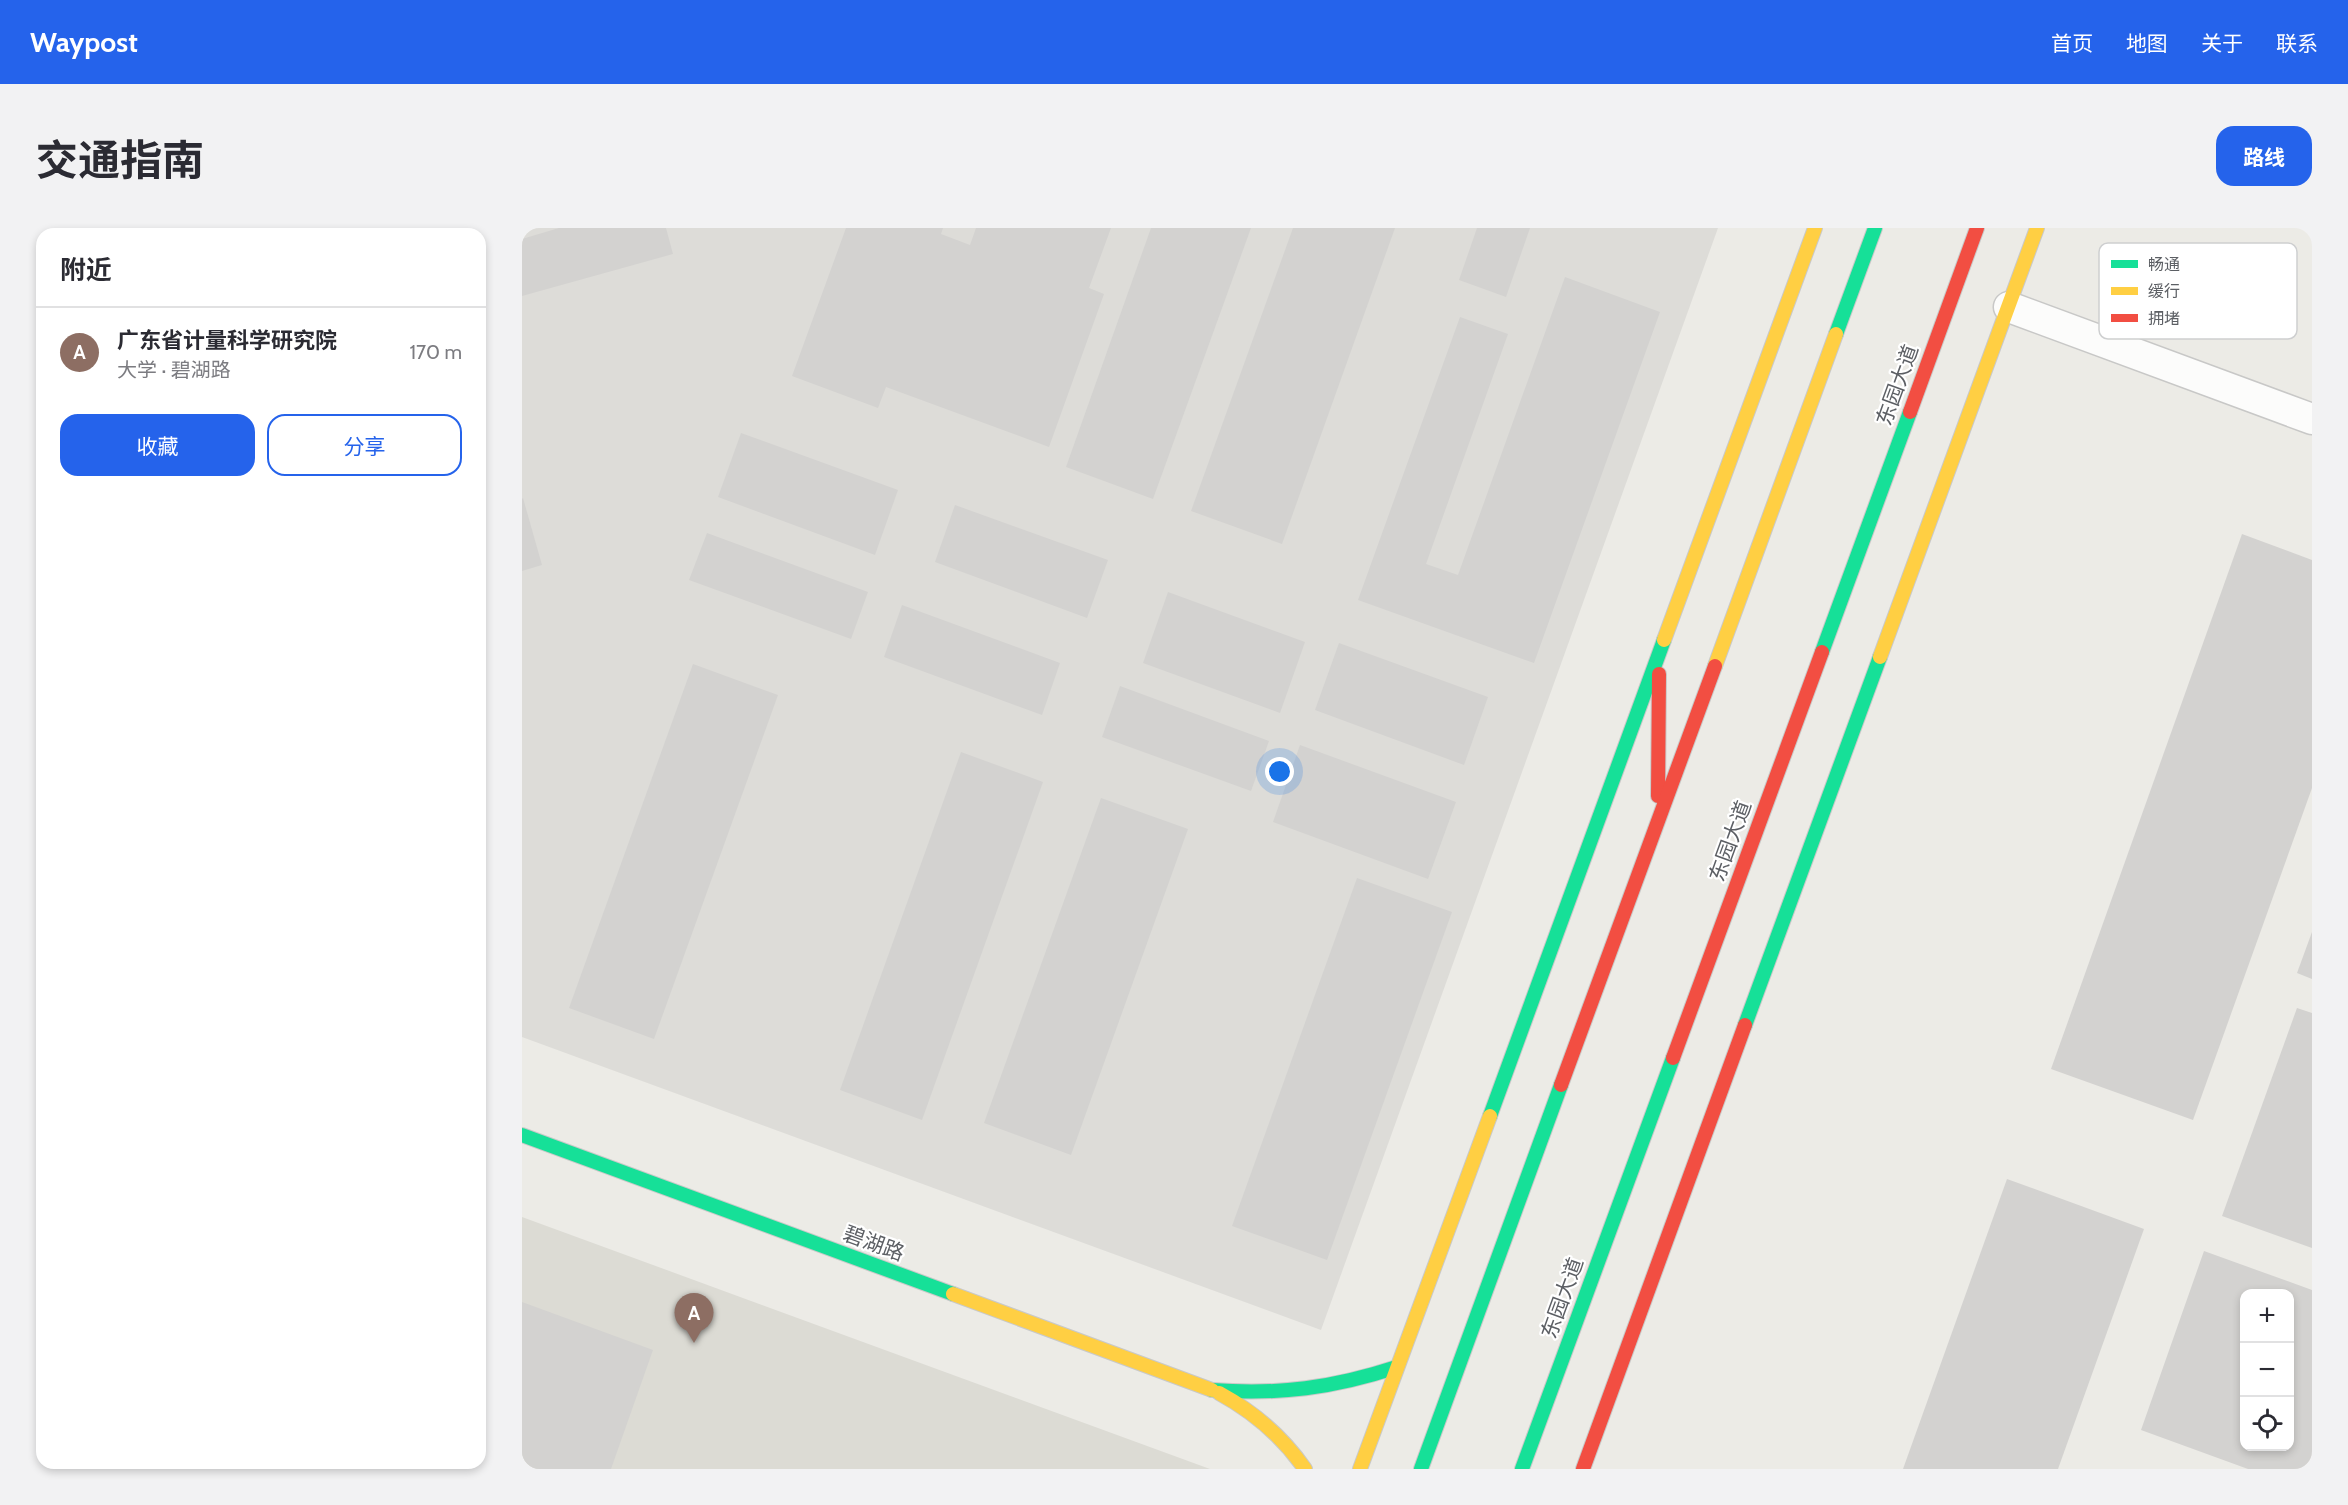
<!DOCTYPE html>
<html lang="zh">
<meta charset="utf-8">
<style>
:root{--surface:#fff;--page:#f2f2f3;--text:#2b2b33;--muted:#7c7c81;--line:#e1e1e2;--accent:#2563eb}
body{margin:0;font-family:Cabin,"Noto Sans SC",sans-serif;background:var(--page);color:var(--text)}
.controls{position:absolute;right:18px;bottom:18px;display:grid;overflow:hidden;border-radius:12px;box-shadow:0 3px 9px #0003}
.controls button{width:54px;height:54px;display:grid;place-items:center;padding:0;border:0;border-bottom:2px solid var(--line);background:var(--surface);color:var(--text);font:30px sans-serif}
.you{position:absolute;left:758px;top:544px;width:21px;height:21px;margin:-15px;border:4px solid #fff;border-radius:50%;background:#1a73e8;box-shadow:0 0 0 9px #1a73e833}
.badge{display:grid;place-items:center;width:39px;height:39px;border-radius:50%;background:var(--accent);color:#fff;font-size:20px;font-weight:700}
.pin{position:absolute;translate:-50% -50px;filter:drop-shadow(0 2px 3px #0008)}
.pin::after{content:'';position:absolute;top:32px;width:21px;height:18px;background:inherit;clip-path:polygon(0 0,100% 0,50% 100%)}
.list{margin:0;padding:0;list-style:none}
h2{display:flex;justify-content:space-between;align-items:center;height:78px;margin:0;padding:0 24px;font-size:26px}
h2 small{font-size:20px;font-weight:400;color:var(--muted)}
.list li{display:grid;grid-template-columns:39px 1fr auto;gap:18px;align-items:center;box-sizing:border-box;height:90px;padding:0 24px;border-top:2px solid var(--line)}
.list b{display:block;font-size:22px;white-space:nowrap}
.list p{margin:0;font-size:20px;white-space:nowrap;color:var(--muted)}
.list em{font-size:20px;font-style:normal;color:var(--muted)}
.actions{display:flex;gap:12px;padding:18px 24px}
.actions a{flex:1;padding:14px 0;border:2px solid var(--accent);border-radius:18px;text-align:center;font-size:21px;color:var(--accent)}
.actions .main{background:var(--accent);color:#fff}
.icon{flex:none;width:33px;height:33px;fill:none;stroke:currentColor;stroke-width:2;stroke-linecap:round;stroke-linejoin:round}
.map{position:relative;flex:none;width:1790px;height:1241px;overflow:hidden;border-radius:18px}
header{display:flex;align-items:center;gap:36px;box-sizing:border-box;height:84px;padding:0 30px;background:var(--accent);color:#fff}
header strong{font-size:28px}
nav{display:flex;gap:33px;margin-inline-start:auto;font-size:21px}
.intro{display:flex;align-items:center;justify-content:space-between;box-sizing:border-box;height:144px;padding:0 36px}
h1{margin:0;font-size:42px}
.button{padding:15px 27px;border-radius:18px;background:var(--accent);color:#fff;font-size:21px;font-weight:700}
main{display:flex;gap:36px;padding:0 36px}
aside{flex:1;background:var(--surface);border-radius:18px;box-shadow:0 3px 9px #0003}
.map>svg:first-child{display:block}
.industrial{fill:#dddcd8}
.education{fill:#dcdbd4}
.building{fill:#d3d2d0;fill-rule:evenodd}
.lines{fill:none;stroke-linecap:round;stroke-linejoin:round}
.street-casing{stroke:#c8c8c7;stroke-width:33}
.fast-casing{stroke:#c9c9c8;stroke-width:16}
.slow-casing{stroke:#c9c9c8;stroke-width:16}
.jam-casing{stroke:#c9c9c8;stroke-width:16}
.street{stroke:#fcfcfb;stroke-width:30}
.fast{stroke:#16e098;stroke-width:14}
.slow{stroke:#ffcf43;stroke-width:14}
.jam{stroke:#f24e42;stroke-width:14}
.labels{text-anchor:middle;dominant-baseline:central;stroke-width:4.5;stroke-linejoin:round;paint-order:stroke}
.street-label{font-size:21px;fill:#5c5f64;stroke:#fff}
.key{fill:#fff;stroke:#cecfd0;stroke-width:1.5}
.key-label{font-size:16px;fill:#5c5f64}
</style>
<header>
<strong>Waypost</strong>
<nav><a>首页</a><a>地图</a><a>关于</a><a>联系</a></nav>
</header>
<div class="intro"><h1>交通指南</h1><a class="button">路线</a></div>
<main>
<aside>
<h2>附近<small></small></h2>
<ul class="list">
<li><span class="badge" style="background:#8d6e63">A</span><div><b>广东省计量科学研究院</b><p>大学 · 碧湖路</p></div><em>170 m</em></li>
</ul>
<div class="actions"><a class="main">收藏</a><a>分享</a></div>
</aside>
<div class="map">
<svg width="1790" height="1241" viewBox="0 0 1790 1241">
<rect width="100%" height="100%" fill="#ecebe6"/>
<polygon class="industrial" points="0,0 1196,0 799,1102 0,809"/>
<polygon class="education" points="0,989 688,1241 0,1241"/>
<g class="building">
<polygon points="37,0 144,0 151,26 0,68 0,11"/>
<polygon points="324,0 421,0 419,6 448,17 454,0 589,0 567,60 582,66 527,219 364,159 356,180 270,148"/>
<polygon points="629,0 729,0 631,271 544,239"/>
<polygon points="771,0 873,0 760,316 669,283"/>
<polygon points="955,0 1008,0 984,69 937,52"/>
<polygon points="1043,49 1138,84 1012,435 836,372 938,89 986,106 904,336 936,347"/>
<polygon points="219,205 376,262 353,327 196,269"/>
<polygon points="1,270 20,337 0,343 0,271"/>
<polygon points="433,277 586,332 565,390 413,334"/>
<polygon points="185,305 346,364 329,411 167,352"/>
<polygon points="1720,306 1790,332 1790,560 1671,892 1529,841"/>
<polygon points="646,364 783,414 758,485 621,435"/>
<polygon points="380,377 538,435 520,487 362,429"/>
<polygon points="817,415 966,469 942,537 793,482"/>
<polygon points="171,436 256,467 132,811 47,780"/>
<polygon points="598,458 747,513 729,563 580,509"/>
<polygon points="778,517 934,574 906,651 751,594"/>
<polygon points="439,524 521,554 400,892 318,862"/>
<polygon points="579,570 666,601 549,927 462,895"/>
<polygon points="835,650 930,684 805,1032 710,998"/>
<polygon points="1790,704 1790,751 1775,745"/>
<polygon points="1775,780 1790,785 1790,1020 1700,988"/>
<polygon points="1485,951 1622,1001 1536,1241 1381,1241"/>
<path d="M1682 1023 1790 1062V1241H1726L1619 1202ZM1722 1066H1768V1218H1722Z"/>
<polygon points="0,1074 131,1122 89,1241 0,1241"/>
</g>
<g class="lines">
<g class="street-casing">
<polyline id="street" points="1487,79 1790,191"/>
</g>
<g class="fast-casing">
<g id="fast">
<polyline points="1314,106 1353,0"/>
<polyline points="1300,424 1388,184"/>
<polyline points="1223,797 1358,429"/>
<polyline points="968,888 1142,412"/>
<polyline points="0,907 431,1066"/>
<path d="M690 1162C757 1167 811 1160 875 1139"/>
<polyline points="899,1241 1039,857"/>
<polyline points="1000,1241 1151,830"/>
</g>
</g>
<g class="slow-casing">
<g id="slow">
<polyline points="1142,412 1293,0"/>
<polyline points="1358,429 1515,0"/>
<polyline points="1193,438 1314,106"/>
<polyline points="431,1066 690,1162"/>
<path d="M697 1165C732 1184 760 1208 783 1241"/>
<polyline points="838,1241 968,888"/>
</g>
</g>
<g class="jam-casing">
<g id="jam">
<polyline points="1388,184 1455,0"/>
<polyline points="1136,568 1137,446"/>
<polyline points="1151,830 1300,424"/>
<polyline points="1039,857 1193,438"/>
<polyline points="1061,1241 1223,797"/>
</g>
</g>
<use href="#street" class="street"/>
<use href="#fast" class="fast"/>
<use href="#slow" class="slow"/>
<use href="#jam" class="jam"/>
</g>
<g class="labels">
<g class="street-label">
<text transform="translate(1375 157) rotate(-70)">东园大道</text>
<text transform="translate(1208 613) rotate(-70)">东园大道</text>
<text transform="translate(352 1015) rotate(20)">碧湖路</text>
<text transform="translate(1040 1070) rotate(-70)">东园大道</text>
</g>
</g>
<rect x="1577" y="15" width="198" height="96" rx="9" class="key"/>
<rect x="1589" y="32" width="27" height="8" fill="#16e098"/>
<rect x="1589" y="59" width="27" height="8" fill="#ffcf43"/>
<rect x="1589" y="86" width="27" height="8" fill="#f24e42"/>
<g class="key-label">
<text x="1626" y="42">畅通</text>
<text x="1626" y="69">缓行</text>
<text x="1626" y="96">拥堵</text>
</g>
</svg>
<div class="controls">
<button>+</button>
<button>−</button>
<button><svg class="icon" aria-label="locate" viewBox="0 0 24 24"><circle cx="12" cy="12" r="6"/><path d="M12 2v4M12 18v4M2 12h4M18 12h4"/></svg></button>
</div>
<div class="you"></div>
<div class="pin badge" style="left:172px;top:1115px;background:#8d6e63">A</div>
</div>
</main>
